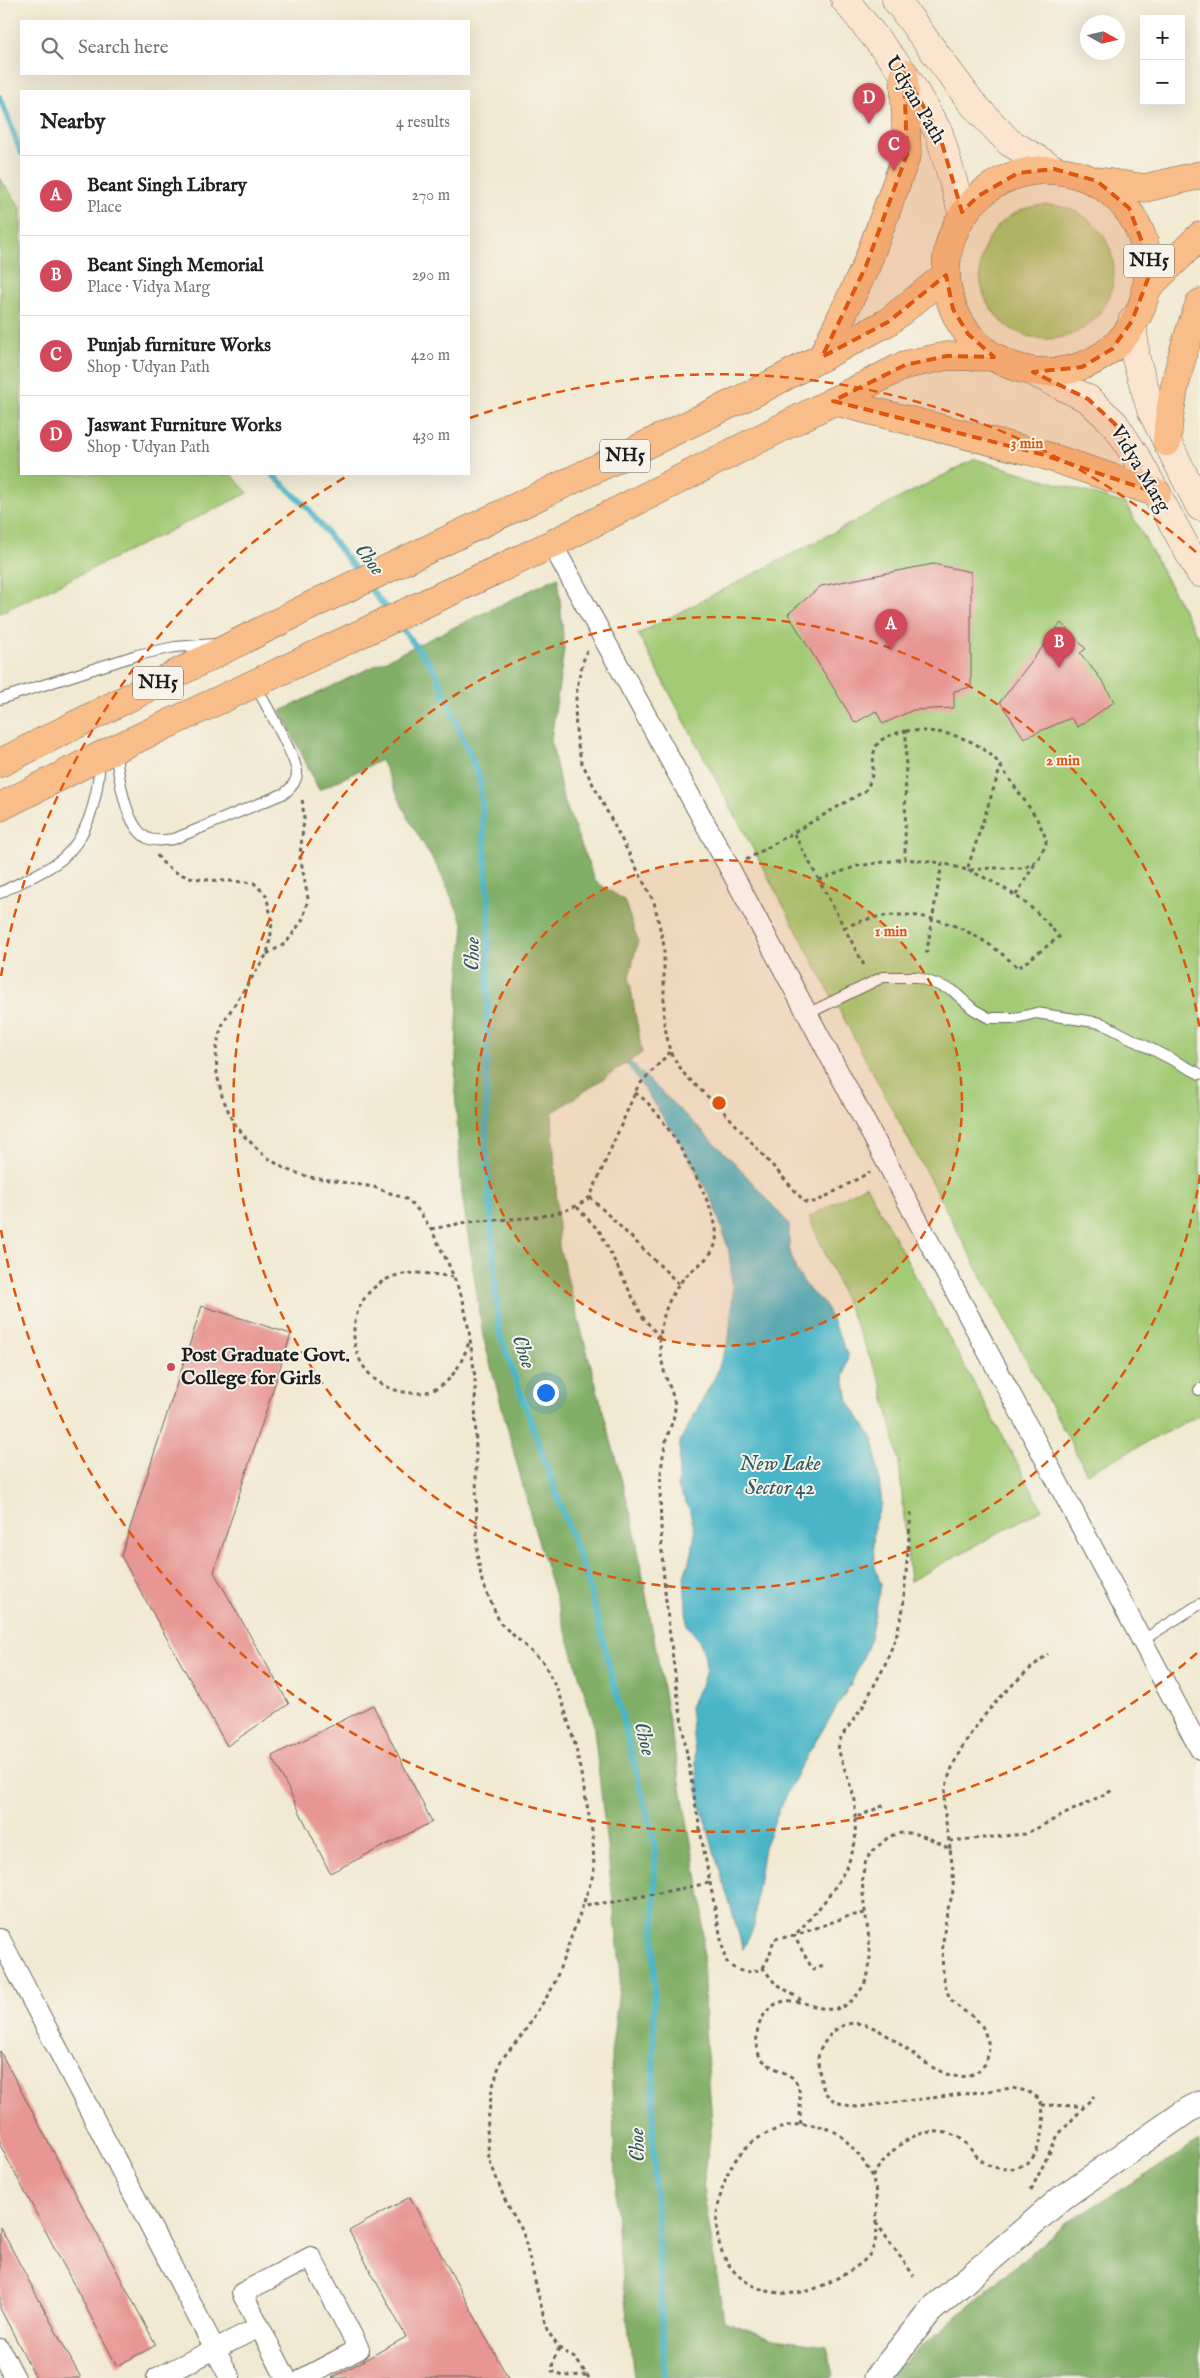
<!DOCTYPE html>
<meta charset="utf-8">
<style>
:root{--surface:#fff;--page:#f2f2f2;--text:#202124;--muted:#757577;--line:#e0e0e0;--accent:#d1495b}
body{margin:0;font-family:"IM FELL English",serif;background:var(--page);color:var(--text)}
.controls{position:absolute;right:15px;top:15px;display:grid;overflow:hidden;border-radius:0px;box-shadow:0 5px 20px #0002}
.controls button{width:45px;height:45px;display:grid;place-items:center;padding:0;border:0;border-bottom:1px solid var(--line);background:var(--surface);color:var(--text);font:25px sans-serif}
.compass{position:absolute;left:1080px;top:15px;width:45px;height:45px;border-radius:50%;background:var(--surface);box-shadow:0 5px 20px #0002;rotate:98deg}
.you{position:absolute;left:545px;top:1392px;width:18px;height:18px;margin:-12px;border:4px solid #fff;border-radius:50%;background:#1a73e8;box-shadow:0 0 0 8px #1a73e833}
.badge{display:grid;place-items:center;width:32px;height:32px;border-radius:50%;background:var(--accent);color:#fff;font-size:16px;font-weight:700}
.pin{position:absolute;translate:-50% -41px;filter:drop-shadow(0 1px 2px #0008)}
.pin::after{content:'';position:absolute;top:26px;width:18px;height:15px;background:inherit;clip-path:polygon(0 0,100% 0,50% 100%)}
.list{margin:0;padding:0;list-style:none}
h2{display:flex;justify-content:space-between;align-items:center;height:65px;margin:0;padding:0 20px;font-size:21px}
h2 small{font-size:16px;font-weight:400;color:var(--muted)}
.list li{display:grid;grid-template-columns:32px 1fr auto;gap:15px;align-items:center;box-sizing:border-box;height:80px;padding:0 20px;border-top:1px solid var(--line)}
.list b{display:block;font-size:19px;white-space:nowrap}
.list p{margin:0;font-size:16px;white-space:nowrap;color:var(--muted)}
.list em{font-size:16px;font-style:normal;color:var(--muted)}
.icon{flex:none;width:28px;height:28px;fill:none;stroke:currentColor;stroke-width:2;stroke-linecap:round;stroke-linejoin:round}
.map{position:relative;flex:none;width:1200px;height:2378px;overflow:hidden}
.search{position:absolute;background:var(--surface);box-shadow:0 5px 20px #0002;left:20px;top:20px;width:450px;height:55px;display:flex;align-items:center;gap:12px;box-sizing:border-box;padding:0 18px;border-radius:0px;color:var(--muted);font-size:19px}
.panel{position:absolute;background:var(--surface);box-shadow:0 5px 20px #0002;left:20px;top:90px;width:450px;height:385px;border-radius:0px}
.map>svg:first-child{display:block}
</style>
<div class="map">
<svg width="1200" height="2378" viewBox="0 0 1200 2378">
<rect width="100%" height="100%" fill="#f7f3e8"/>
<filter id="ink" filterUnits="userSpaceOnUse"><feTurbulence type="fractalNoise" baseFrequency=".02" numOctaves="2"/><feDisplacementMap in="SourceGraphic" scale="10" xChannelSelector="R" yChannelSelector="G"/><feConvolveMatrix kernelMatrix="1 2 1 2 8 2 1 2 1" color-interpolation-filters="sRGB"/></filter>
<filter id="wash" filterUnits="userSpaceOnUse"><feTurbulence type="fractalNoise" baseFrequency=".0096" numOctaves="4" result="noise"/><feDisplacementMap in="SourceGraphic" scale="20" xChannelSelector="R" yChannelSelector="G"/><feGaussianBlur stdDeviation="1.12" result="paint"/><feColorMatrix in="noise" values="0 0 0 0 0 0 0 0 0 0 0 0 0 0 0 0 0 1.4 0 .05"/><feComposite in="paint" operator="in"/></filter>
<g filter="url(#wash)">
<rect width="100%" height="100%" fill="#f1e9d2"/>
<g fill="#a3cb76" stroke="#607449">
<polygon points="0,178 21,208 21,474 231,474 248,493 0,613"/>
<circle cx="1047" cy="272" r="67"/>
<polygon points="975,459 1126,504 1200,641 1200,1415 1087,1473 638,634"/>
<polygon points="866,1185 1042,1509 910,1581 899,1462 882,1385 809,1217"/>
</g>
<g fill="#82af67" stroke="#4f6642">
<polygon points="558,577 564,649 551,740 563,798 595,881 624,900 638,941 629,978 642,1053 552,1113 559,1247 633,1523 702,1903 705,2028 712,2123 703,2188 724,2321 774,2339 826,2346 833,2375 831,2378 634,2378 617,2229 611,2055 621,1973 593,1720 533,1524 483,1336 462,1193 455,1091 458,995 464,925 439,870 409,820 381,760 319,790 281,711"/>
<polygon points="1200,2141 1200,2378 888,2378 899,2366 1066,2223"/>
</g>
<polygon fill="#4ab5c7" stroke="#336872" points="629,1061 735,1163 789,1224 789,1248 796,1271 810,1291 825,1305 848,1355 844,1378 848,1401 874,1440 882,1504 874,1524 873,1547 875,1567 881,1585 868,1646 852,1682 800,1767 780,1808 764,1847 757,1890 754,1926 743,1949 700,1803 690,1707 702,1683 706,1670 705,1656 699,1640 687,1625 684,1576 692,1553 695,1532 689,1508 678,1488 680,1441 716,1375 729,1339 733,1292 729,1251 714,1204 682,1145 627,1064"/>
<g fill="none" stroke-linecap="round" stroke-linejoin="round">
<g stroke="#4ab5c7" stroke-width="6">
<polyline points="0,97 21,153"/>
<polyline points="272,474 307,507 359,574"/>
<polyline points="368,586 390,613"/>
<polyline points="398,623 435,671 480,779 489,907 486,1143 499,1332 588,1582 655,1845 653,2140 665,2378"/>
</g>
</g>
<g id="blocks">
<g fill="#e79693">
<polygon points="933,564 971,572 971,687 954,691 954,708 913,710 883,724 876,711 855,723 788,614 821,586"/>
<polygon points="1061,623 1086,649 1080,653 1104,683 1114,702 1078,727 1071,718 1024,738 1000,702"/>
<polygon points="202,1306 291,1334 214,1572 289,1704 227,1746 121,1556"/>
<polygon points="373,1705 432,1822 330,1873 272,1756"/>
<polygon points="0,2051 156,2345 117,2366 0,2145"/>
<polygon points="410,2197 508,2378 332,2378 406,2337 349,2231"/>
<polygon points="0,2227 81,2378 36,2378 0,2308"/>
</g>
</g>
</g>
<g filter="url(#ink)">
<use href="#blocks" fill-opacity="0" stroke="#67645c" stroke-width="1"/>
<g fill="none" stroke-linecap="round" stroke-linejoin="round">
<g stroke="#67645c" stroke-width="12">
<g id="service">
<polyline points="0,699 137,655 175,647 214,644"/>
<path d="M115 751C119 774 124 825 147 838 155 842 166 840 174 839L285 793C291 788 297 782 297 773 297 758 263 701 255 684"/>
<path d="M0 893C20 882 44 873 62 859 90 835 98 795 100 760"/>
<polyline points="807,1014 883,977 917,977 952,990 973,1009 989,1018 1016,1018 1036,1013 1101,1023 1200,1074"/>
<polyline points="1199,1390 1200,1389"/>
<polyline points="1143,1640 1200,1604"/>
</g>
</g>
<g stroke="#67645c" stroke-width="22">
<g id="minor">
<polyline points="552,544 730,869 1200,1749"/>
<polyline points="0,1939 230,2378"/>
<polyline points="0,2349 15,2378"/>
<polyline points="157,2378 259,2327"/>
<polyline points="286,2378 242,2293 311,2257 359,2349 304,2378"/>
</g>
</g>
<g stroke="#67645c" stroke-width="27">
<polyline id="tertiary" points="877,2378 930,2311 1063,2197 1188,2110 1200,2104"/>
</g>
<g stroke="#67645c" stroke-width="29">
<g id="secondary">
<polyline points="845,0 904,73 939,133 962,212"/>
<polyline points="896,0 972,103 1009,142 1054,169"/>
<polyline points="1132,321 1136,359 1151,410 1200,507"/>
<polyline points="1033,372 1088,399 1115,424 1138,460 1200,573"/>
</g>
</g>
<g stroke="#67645c" stroke-width="29">
<g id="trunk">
<circle cx="1047" cy="271" r="101"/>
<polyline points="1097,181 1145,188 1200,175"/>
<polyline points="1145,290 1200,236"/>
<polyline points="822,357 866,266 907,154 904,73"/>
<polyline points="833,401 1041,454 1157,493"/>
<path d="M1167 442C1169 399 1184 343 1200 303"/>
<polyline points="0,763 316,603 756,392 888,322 946,275"/>
<polyline points="0,807 100,756 552,544 905,365 947,356 994,357"/>
</g>
</g>
<g stroke="#67645c" stroke-width="3" stroke-dasharray="4 4" stroke-linecap="butt">
<path d="M587 650C573 688 572 725 582 763L654 902 664 946V1022L670 1052 685 1075 728 1116 805 1202H816L870 1172"/>
<path d="M906 731C942 729 979 737 1001 766L967 870 942 863"/>
<polyline points="794,834 819,880"/>
<path d="M157 855C177 887 222 878 254 883L266 895 272 920 271 934 267 954 224 1021 219 1035 216 1052 217 1074 222 1096 232 1120 245 1137 265 1156 285 1169 309 1177 374 1187 406 1199 419 1211 431 1229 448 1263 463 1300 469 1331 475 1378 477 1554 482 1581 500 1623 544 1663 562 1700 576 1748 593 1836 594 1872 583 1905"/>
<path d="M746 860 865 791C885 762 855 741 906 731L905 859 942 863 926 956"/>
<polyline points="970,870 993,868 1025,868 1038,860 1046,844 1046,838 1036,817 1001,767"/>
<polyline points="1016,895 1036,862"/>
<path d="M844 928C906 898 971 923 1018 968L1059 937C1034 905 1004 885 967 870"/>
<polyline points="267,954 286,943 303,919 308,899 300,855 304,819 302,797"/>
<polyline points="864,965 819,880 857,866 905,859"/>
<path d="M635 1093C662 1106 712 1199 716 1229 720 1258 695 1263 680 1283 668 1299 661 1319 660 1339 660 1352 662 1367 667 1380 670 1388 674 1397 675 1406 675 1420 667 1433 665 1446 659 1472 660 1499 661 1525 662 1580 670 1635 677 1690 690 1780 707 1869 725 1959 732 1972 750 1975 763 1968L774 1982 801 2000"/>
<polyline points="590,1197 679,1284"/>
<polyline points="577,1207 600,1232 642,1316 660,1338"/>
<path d="M431 1229C443 1227 456 1224 469 1222 509 1217 557 1223 590 1197L638 1086 670 1052"/>
<path d="M453 1277C433 1274 411 1270 392 1277 333 1299 343 1395 419 1393 447 1392 461 1366 469 1342"/>
<polyline points="855,1818 855,1800 838,1749 841,1737 862,1708 884,1667 896,1637 903,1609 911,1513"/>
<polyline points="950,1841 1025,1834 1113,1790"/>
<path d="M950 1849C948 1829 941 1806 946 1787 957 1737 1008 1685 1048 1654"/>
<polyline points="823,1966 813,1970 794,1936 849,1916 866,1913"/>
<path d="M763 1968 769 1957 774 1939 794 1936C819 1909 847 1879 855 1842 856 1834 855 1826 855 1818L887 1804"/>
<polyline points="1042,2105 1083,2106"/>
<path d="M801 2124C798 2110 805 2085 790 2076 779 2069 771 2068 760 2058 755 2043 755 2029 764 2015 790 1979 824 2026 850 2002 859 1994 865 1985 868 1974 876 1940 856 1897 865 1864 868 1854 876 1848 884 1841 903 1823 932 1839 950 1849 952 1862 954 1876 953 1890 952 1898 949 1905 947 1912 943 1937 939 1967 947 1991 953 2010 971 2011 981 2025 984 2028 985 2034 987 2039 990 2047 989 2055 985 2064 981 2070 973 2075 967 2076 922 2085 872 1991 830 2035 824 2042 817 2053 818 2062 822 2093 824 2102 857 2107L1012 2088 1027 2091 1040 2099C1045 2117 1045 2132 1037 2150 1029 2171 999 2174 982 2161 974 2155 969 2145 961 2139 953 2133 934 2130 924 2133 901 2138 885 2158 872 2176"/>
<polyline points="1031,2190 1058,2135 1094,2096"/>
<path d="M877 2224C876 2209 878 2189 871 2175 866 2163 847 2138 835 2132 803 2114 757 2130 737 2158 726 2172 721 2191 718 2207 709 2262 747 2301 803 2292 815 2290 830 2282 841 2276 851 2270 868 2261 872 2250 876 2242 877 2232 877 2224L914 2276"/>
<polyline points="559,2348 553,2361 552,2371 563,2376 586,2375"/>
<polyline points="589,2378 576,2359 559,2348 547,2330 523,2232 505,2200 489,2159 487,2129 492,2089 501,2060 522,2035 553,1987 583,1905 613,1902 709,1883"/>
</g>
<use href="#service" stroke="#fff" stroke-width="10"/>
<use href="#minor" stroke="#fff" stroke-width="20"/>
<use href="#tertiary" stroke="#fff" stroke-width="25"/>
<use href="#secondary" stroke="#fce5cf" stroke-width="28"/>
<use href="#trunk" stroke="#f8bd88" stroke-width="28"/>
</g>
</g>
<path fill="#de560d" fill-opacity="0.2" stroke="#de560d" stroke-width="4" stroke-dasharray="10 6" stroke-linejoin="round" d="M904 73 939 133 962 212 978 196 1018 173 1054 169 1097 181 1129 208 1149 260V276L1132 321 1112 349 1082 367 1033 372 1088 399 1115 424 1157 493 1041 454 833 401 905 365 947 356 994 357 968 334 953 309 946 275 888 322 822 357 866 266 907 154Z"/>
<circle cx="719" cy="1103" r="243" fill="#de560d" fill-opacity=".12"/>
<g fill="none" stroke="#de560d" stroke-width="2.5" stroke-dasharray="9 6">
<circle cx="719" cy="1103" r="243"/>
<path d="M1200 1175A486 486 0 1 1 1200 1031"/>
<path d="M1197 1653A729 729 0 0 1 1 1230M1 976A729 729 0 0 1 349 475M470 418A729 729 0 0 1 1197 553"/>
</g>
<circle fill="#d1495b" stroke="#f7f3e8" stroke-width="2" cx="171" cy="1367" r="5"/>
<g text-anchor="middle" dominant-baseline="central" stroke-width="4" stroke-linejoin="round" paint-order="stroke">
<g fill="#f7f3e8" stroke="#5e5c59" stroke-width="1">
<rect x="1124" y="244.5" width="50" height="33" rx="4"/>
<rect x="600" y="439.5" width="50" height="33" rx="4"/>
<rect x="133" y="666.5" width="50" height="33" rx="4"/>
</g>
<g font-size="19" font-weight="bold" fill="#1c1c1c">
<text x="1149" y="261">NH5</text>
<text x="625" y="456">NH5</text>
<text x="158" y="683">NH5</text>
</g>
<g font-size="20" fill="#1c1c1c" stroke="#f7f3e8">
<text transform="translate(915 100) rotate(59)">Udyan Path</text>
<text transform="translate(1140 469) rotate(59)">Vidya Marg</text>
</g>
<g font-size="20" font-weight="bold" fill="#1c1c1c" stroke="#f7f3e8" text-anchor="start">
<text x="181" y="1355">Post Graduate Govt.<tspan x="181" dy="23">College for Girls</tspan></text>
</g>
<g font-size="21" font-style="italic" fill="#2e5960" stroke="#f7f3e8">
<text transform="translate(369 560) rotate(52)">Choe</text>
<text transform="translate(473 954) rotate(-89)">Choe</text>
<text transform="translate(523 1352) rotate(71)">Choe</text>
<text x="780" y="1464">New Lake<tspan x="780" dy="24">Sector 42</tspan></text>
<text transform="translate(644 1739) rotate(76)">Choe</text>
<text transform="translate(638 2145) rotate(-92)">Choe</text>
</g>
</g>
<circle cx="719" cy="1103" r="8" fill="#de560d" stroke="#f7f3e8" stroke-width="2.5"/>
<g font-size="15" text-anchor="middle" font-weight="bold" fill="#de560d" stroke="#f7f3e8" stroke-width="4" stroke-linejoin="round" paint-order="stroke">
<text x="1027" y="448">3 min</text>
<text x="1063" y="765">2 min</text>
<text x="891" y="936">1 min</text>
</g>
</svg>
<div class="controls">
<button>+</button>
<button>−</button>
</div>
<svg class="compass" viewBox="-18 -18 36 36"><path d="M0-13l5 13h-10z" fill="#e53935"/><path d="M0 13l5-13h-10z" fill="#757577"/></svg>
<div class="you"></div>
<div class="pin badge" style="left:891px;top:650px">A</div>
<div class="pin badge" style="left:1059px;top:668px">B</div>
<div class="pin badge" style="left:894px;top:171px">C</div>
<div class="pin badge" style="left:869px;top:124px">D</div>
<div class="search"><svg class="icon" aria-label="search" viewBox="0 0 24 24"><circle cx="10" cy="10" r="6"/><path d="M15 15l6 6"/></svg>Search here</div>
<section class="panel">
<h2>Nearby<small>4 results</small></h2>
<ul class="list">
<li><span class="badge">A</span><div><b>Beant Singh Library</b><p>Place</p></div><em>270 m</em></li>
<li><span class="badge">B</span><div><b>Beant Singh Memorial</b><p>Place · Vidya Marg</p></div><em>290 m</em></li>
<li><span class="badge">C</span><div><b>Punjab furniture Works</b><p>Shop · Udyan Path</p></div><em>420 m</em></li>
<li><span class="badge">D</span><div><b>Jaswant Furniture Works</b><p>Shop · Udyan Path</p></div><em>430 m</em></li>
</ul>
</section>
</div>
